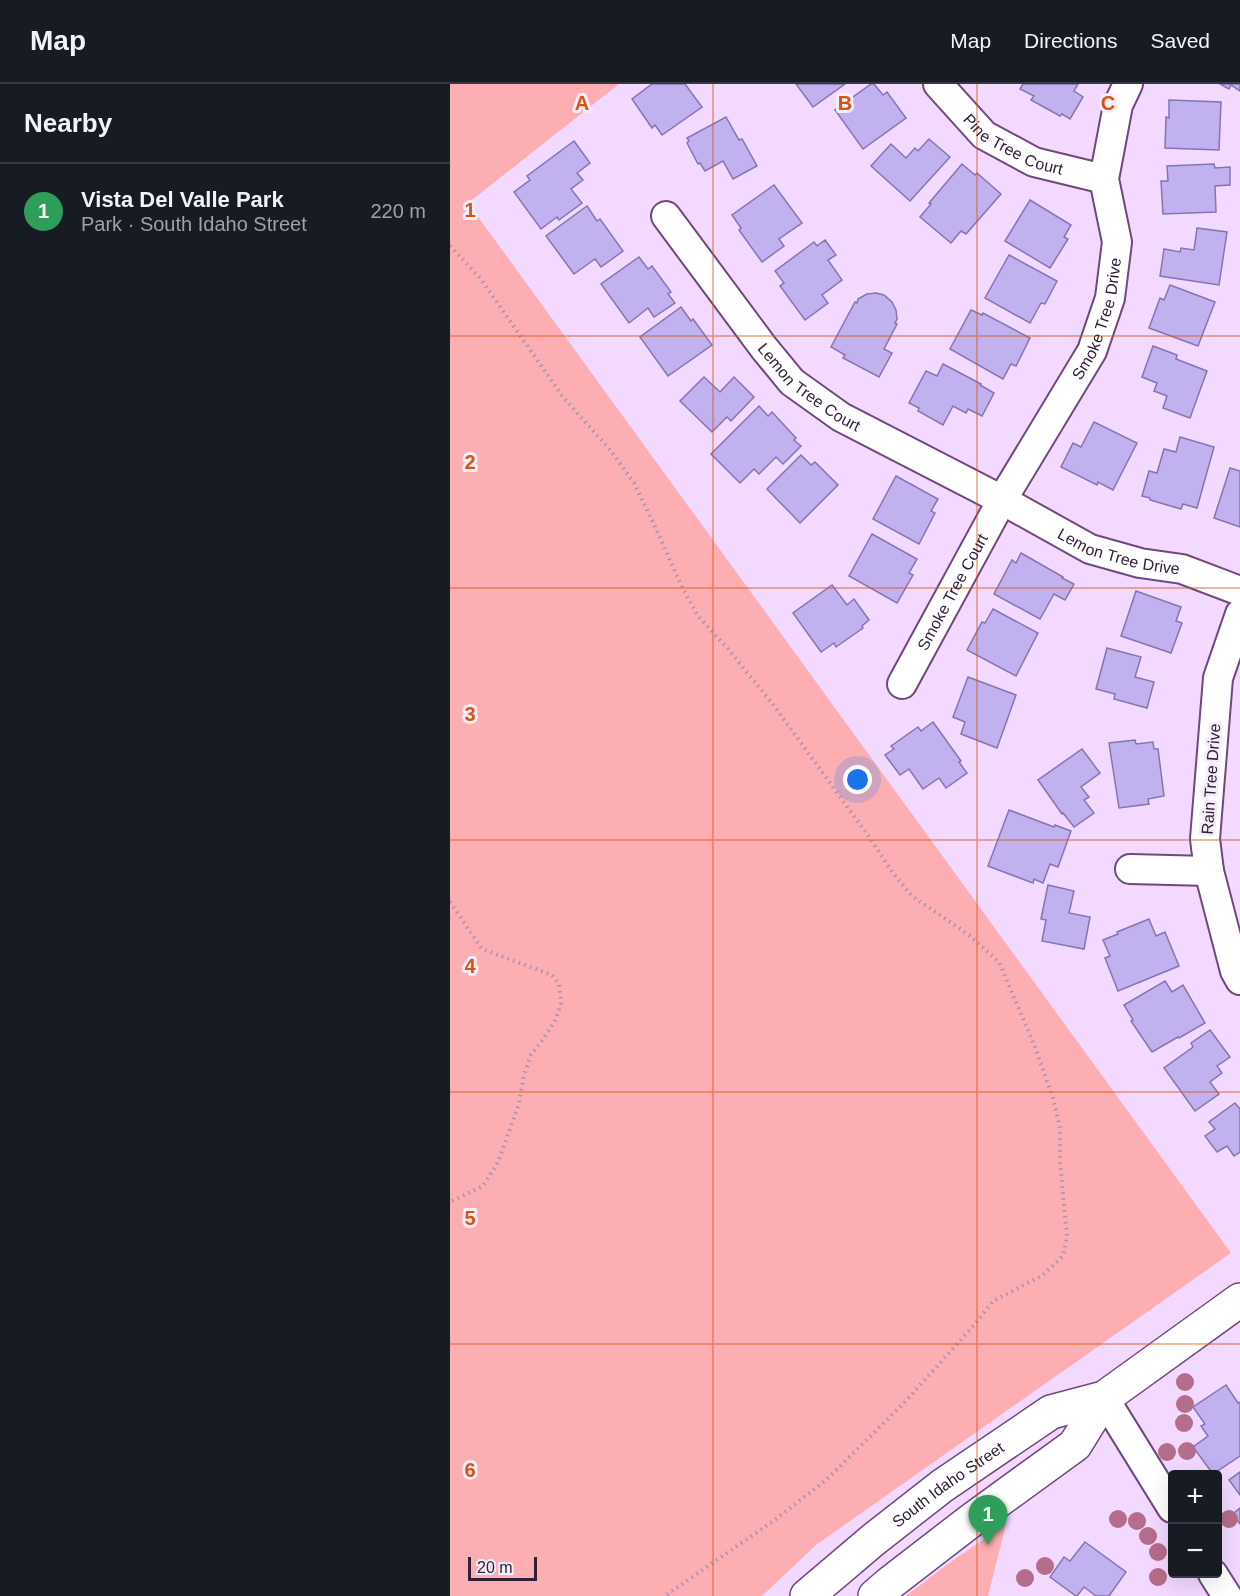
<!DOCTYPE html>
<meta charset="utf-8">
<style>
:root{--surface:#171b24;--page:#242831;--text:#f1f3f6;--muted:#9ea1a6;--line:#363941;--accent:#db2777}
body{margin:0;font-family:Arial,sans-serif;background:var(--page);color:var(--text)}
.controls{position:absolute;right:18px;bottom:18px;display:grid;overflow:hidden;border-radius:6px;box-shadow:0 6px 24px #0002}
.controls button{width:54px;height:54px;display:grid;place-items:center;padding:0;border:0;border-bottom:2px solid var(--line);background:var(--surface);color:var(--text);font:30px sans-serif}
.scale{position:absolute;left:18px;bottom:15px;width:69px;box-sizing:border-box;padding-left:6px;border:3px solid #312038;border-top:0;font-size:16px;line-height:21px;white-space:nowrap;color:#312038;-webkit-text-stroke:4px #f6edfa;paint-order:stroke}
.you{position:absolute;left:408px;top:696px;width:21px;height:21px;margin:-15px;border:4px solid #fff;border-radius:50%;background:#1a73e8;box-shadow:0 0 0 9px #1a73e833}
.badge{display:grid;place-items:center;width:39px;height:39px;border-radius:50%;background:var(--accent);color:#fff;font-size:20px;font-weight:700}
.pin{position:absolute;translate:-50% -50px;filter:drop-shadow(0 2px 3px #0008)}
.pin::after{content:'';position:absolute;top:32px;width:21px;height:18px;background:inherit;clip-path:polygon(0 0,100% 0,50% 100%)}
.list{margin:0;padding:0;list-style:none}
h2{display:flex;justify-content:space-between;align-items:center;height:78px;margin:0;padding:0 24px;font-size:26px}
h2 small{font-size:20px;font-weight:400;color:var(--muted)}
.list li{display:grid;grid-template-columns:39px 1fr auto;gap:18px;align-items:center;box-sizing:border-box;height:96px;padding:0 24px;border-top:2px solid var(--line)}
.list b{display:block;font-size:22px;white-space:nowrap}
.list p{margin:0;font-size:20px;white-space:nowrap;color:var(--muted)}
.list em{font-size:20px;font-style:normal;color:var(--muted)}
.map{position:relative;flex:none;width:790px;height:1512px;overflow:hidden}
header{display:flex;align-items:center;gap:36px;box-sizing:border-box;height:84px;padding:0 30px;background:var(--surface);border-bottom:2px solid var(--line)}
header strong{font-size:28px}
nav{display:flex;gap:33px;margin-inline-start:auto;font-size:21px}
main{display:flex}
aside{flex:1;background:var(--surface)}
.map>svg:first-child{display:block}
</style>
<header>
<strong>Map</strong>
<nav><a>Map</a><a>Directions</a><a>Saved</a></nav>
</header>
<main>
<aside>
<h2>Nearby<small></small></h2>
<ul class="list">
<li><span class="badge" style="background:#2e9e5b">1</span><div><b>Vista Del Valle Park</b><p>Park · South Idaho Street</p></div><em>220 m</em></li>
</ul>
</aside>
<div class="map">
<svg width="790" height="1512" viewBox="0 0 790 1512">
<rect width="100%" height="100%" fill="#f3d9ff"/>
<g fill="#fdaeb3">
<polygon points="0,0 169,0 18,119 781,1169 366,1461 312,1512 0,1512"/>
<polygon points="556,1440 538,1512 456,1512 495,1482"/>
</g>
<g fill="#c1b2ef" stroke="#8574b4" stroke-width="1.5">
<polygon points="202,0 235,0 252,23 212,51 205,41 202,44 182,15"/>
<polygon points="346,0 395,0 363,23"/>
<polygon points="421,0 424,0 433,11 437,8 456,34 413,65 385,26"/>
<polygon points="573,0 628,0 624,7 633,13 620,35 612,30 610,32 581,16 584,12 570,5"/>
<polygon points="770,0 790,0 790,7 781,1 779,5"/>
<polygon points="719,16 771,18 769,66 715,64 716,33 719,34"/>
<polygon points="276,33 289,56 292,55 307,82 283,95 273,77 255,87 250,79 248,80 237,59 239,57 237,54"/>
<polygon points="479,55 500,73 460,117 421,82 441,60 456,74 465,64 468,67"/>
<polygon points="124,57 140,79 127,89 133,96 121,105 132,119 109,136 107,133 91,145 64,108 80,96 77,92"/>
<polygon points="512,80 525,91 527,89 551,110 516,150 511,147 501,159 470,133 481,120 479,119"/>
<polygon points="764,80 765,84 780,83 780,101 765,102 766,128 713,130 711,97 718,97 717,82"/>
<polygon points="324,101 352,139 329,155 334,162 312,178 289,146 291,144 282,131"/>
<polygon points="580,116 621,141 614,153 618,155 600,184 555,157"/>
<polygon points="137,122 147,137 150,135 173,167 151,183 145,175 124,190 96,152"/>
<polygon points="747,144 777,148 769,201 710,192 714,165 730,168 731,164 744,166"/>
<polygon points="375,156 386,171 378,176 392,196 372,211 378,219 355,236 330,202 334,199 325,187 364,158 367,162"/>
<polygon points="559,171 607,197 595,220 591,219 580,239 535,214"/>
<polygon points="189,173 198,185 202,182 221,208 218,210 225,219 204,233 198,224 179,239 151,200"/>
<polygon points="720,201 765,218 748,262 699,244 710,214 714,216"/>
<polygon points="426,209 434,211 442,218 446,226 447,235 445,239 447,240 434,265 442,269 429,293 393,274 395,271 381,263 405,218 407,219 408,215 417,210"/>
<polygon points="231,223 241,237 243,235 262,261 218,292 190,253"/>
<polygon points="521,226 532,231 533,229 580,254 566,282 561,280 553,295 500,265"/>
<polygon points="703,262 727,271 726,275 757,287 740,334 713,324 717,312 704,307 707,299 692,293"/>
<polygon points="493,280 531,300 530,301 544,309 532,332 518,325 516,329 503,322 493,341 468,327 469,324 459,319 476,287 487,292"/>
<polygon points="254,293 270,308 284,293 304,313 281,337 277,333 262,348 230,317"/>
<polygon points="309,322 318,332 322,328 346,354 344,356 351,362 333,380 326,373 309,390 304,385 290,399 261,370"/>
<polygon points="644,338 687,359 663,406 648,398 647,401 611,383 623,359 631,363"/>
<polygon points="730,353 764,363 747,424 733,420 731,425 700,416 700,414 692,412 699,387 707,389 714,365 726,368"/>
<polygon points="351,371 361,381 365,378 388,401 350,439 317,405"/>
<polygon points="780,384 790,387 790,443 764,434"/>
<polygon points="446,392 488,415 481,427 485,429 469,460 423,435"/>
<polygon points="422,450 467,475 459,489 463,491 447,519 399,492"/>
<polygon points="571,469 613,493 612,494 624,500 615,516 604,510 590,535 544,510 562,476 566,479"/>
<polygon points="382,501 397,521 404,515 419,536 412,542 413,544 386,563 384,559 371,568 343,529"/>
<polygon points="686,507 731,523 726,537 732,539 721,569 671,552"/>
<polygon points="543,525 588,549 566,592 517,566 532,538 535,539"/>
<polygon points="657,564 691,573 685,593 704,598 697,624 664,615 665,610 646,605"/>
<polygon points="518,593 566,611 547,664 511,650 515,638 503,633"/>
<polygon points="483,638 511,677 509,678 517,689 496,704 489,694 473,705 459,685 450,691 435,671 444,665 441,662 468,643 471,647"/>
<polygon points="685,656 686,660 703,658 704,665 708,665 714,712 698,715 699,720 669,724 659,659"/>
<polygon points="632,665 650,689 631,703 639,713 634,716 644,729 624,743 613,729 612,730 588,696"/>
<polygon points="559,726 604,743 605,741 621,747 608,783 600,780 593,799 584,795 583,799 538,782"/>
<polygon points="598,801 624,807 619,829 640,833 634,865 592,857 596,836 591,835"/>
<polygon points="699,835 706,852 715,848 729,882 668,907 655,874 660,872 653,856 668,850 667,848"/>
<polygon points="715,897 722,908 733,901 755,939 729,954 728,953 702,968 681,937 683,936 674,921"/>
<polygon points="760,946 780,973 767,982 772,989 760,998 769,1010 745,1027 714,984 743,963 741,959"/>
<polygon points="785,1019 790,1025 790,1068 784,1072 777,1062 767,1068 755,1052 765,1045 759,1038"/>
<polygon points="776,1301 788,1319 790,1318 790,1372 763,1390 743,1363 758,1352 751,1342 755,1340 743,1323"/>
<polygon points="790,1388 790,1411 779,1396"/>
<polygon points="790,1424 790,1440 783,1430"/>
<polygon points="635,1458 676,1488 659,1512 646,1512 634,1503 627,1512 626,1512 600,1493 614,1473 620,1477"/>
</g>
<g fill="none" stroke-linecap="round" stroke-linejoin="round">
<g stroke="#6f487f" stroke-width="32">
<g id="minor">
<path id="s1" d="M488 0 534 51 584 78 654 95"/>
<path id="s2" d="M216 132 314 264 342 298 391 333 552 416 640 465 690 479 732 485 790 507"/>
<polyline points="790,530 768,594 755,755 759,787 785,887 790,896"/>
<path id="s3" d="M452 600 552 416 642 267 660 214 667 158 654 95 668 21 678 0"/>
<polyline points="680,785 759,787"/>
<polyline points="654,1314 722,1424"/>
<polyline points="763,1490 777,1512"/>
</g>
</g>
<g stroke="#6f487f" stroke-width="36">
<g id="secondary">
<path id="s4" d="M357 1512 423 1456 492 1402 601 1328 654 1314 790 1216"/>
<polyline points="425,1512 440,1499 523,1435 625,1361 654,1314"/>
</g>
</g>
<g stroke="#a892b2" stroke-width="4" stroke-dasharray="1.5 4.5" stroke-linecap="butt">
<polyline points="0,162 30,194 113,313 161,367 184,399 203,438 233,505 248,532 278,565 322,619 417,750 443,789 462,812 519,851 549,878 585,963 603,1014 610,1044 610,1078 617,1152 613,1172 593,1191 543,1217 526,1239 454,1319 376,1396 326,1435 215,1512"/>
<polyline points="0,818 32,865 102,891 109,900 111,919 106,935 94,954 81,971 74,991 69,1020 48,1078 33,1102 0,1118"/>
</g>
<use href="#minor" stroke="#fff" stroke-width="28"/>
<use href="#secondary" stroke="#fff" stroke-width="33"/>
</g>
<g fill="#b46d8a">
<circle cx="735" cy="1298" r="9"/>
<circle cx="735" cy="1320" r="9"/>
<circle cx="734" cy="1339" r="9"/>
<circle cx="737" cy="1367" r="9"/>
<circle cx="717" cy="1368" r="9"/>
<circle cx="668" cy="1435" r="9"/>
<circle cx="779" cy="1435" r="9"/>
<circle cx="687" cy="1437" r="9"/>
<circle cx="698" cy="1452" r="9"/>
<circle cx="708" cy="1468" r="9"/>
<circle cx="595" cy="1482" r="9"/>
<circle cx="708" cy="1493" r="9"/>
<circle cx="575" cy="1494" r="9"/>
</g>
<path fill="none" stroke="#d65310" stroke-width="1.5" stroke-opacity="0.55" d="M263 0V1512M527 0V1512M0 252H790M0 504H790M0 756H790M0 1008H790M0 1260H790"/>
<g text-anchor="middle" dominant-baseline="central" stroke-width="6" stroke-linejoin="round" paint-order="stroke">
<g font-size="16" fill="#312038" stroke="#f6edfa">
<text stroke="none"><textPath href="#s1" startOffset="99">Pine Tree Court</textPath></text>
<text stroke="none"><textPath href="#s3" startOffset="416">Smoke Tree Drive</textPath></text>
<text stroke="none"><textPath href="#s2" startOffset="225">Lemon Tree Court</textPath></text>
<text stroke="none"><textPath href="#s2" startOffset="579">Lemon Tree Drive</textPath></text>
<text stroke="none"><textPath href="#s3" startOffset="105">Smoke Tree Court</textPath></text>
<text transform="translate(761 695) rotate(-86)">Rain Tree Drive</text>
<text stroke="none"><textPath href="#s4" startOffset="180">South Idaho Street</textPath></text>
</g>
</g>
<g font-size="20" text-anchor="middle" font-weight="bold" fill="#d65310" stroke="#f6edfa" stroke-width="6" stroke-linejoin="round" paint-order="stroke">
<text x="132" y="26">A</text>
<text x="395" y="26">B</text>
<text x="658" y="26">C</text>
<text x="20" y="133">1</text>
<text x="20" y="385">2</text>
<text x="20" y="637">3</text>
<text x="20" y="889">4</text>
<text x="20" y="1141">5</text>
<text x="20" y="1393">6</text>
</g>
</svg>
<div class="controls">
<button>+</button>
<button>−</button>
</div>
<div class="scale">20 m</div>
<div class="you"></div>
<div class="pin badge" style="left:538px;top:1461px;background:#2e9e5b">1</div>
</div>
</main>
